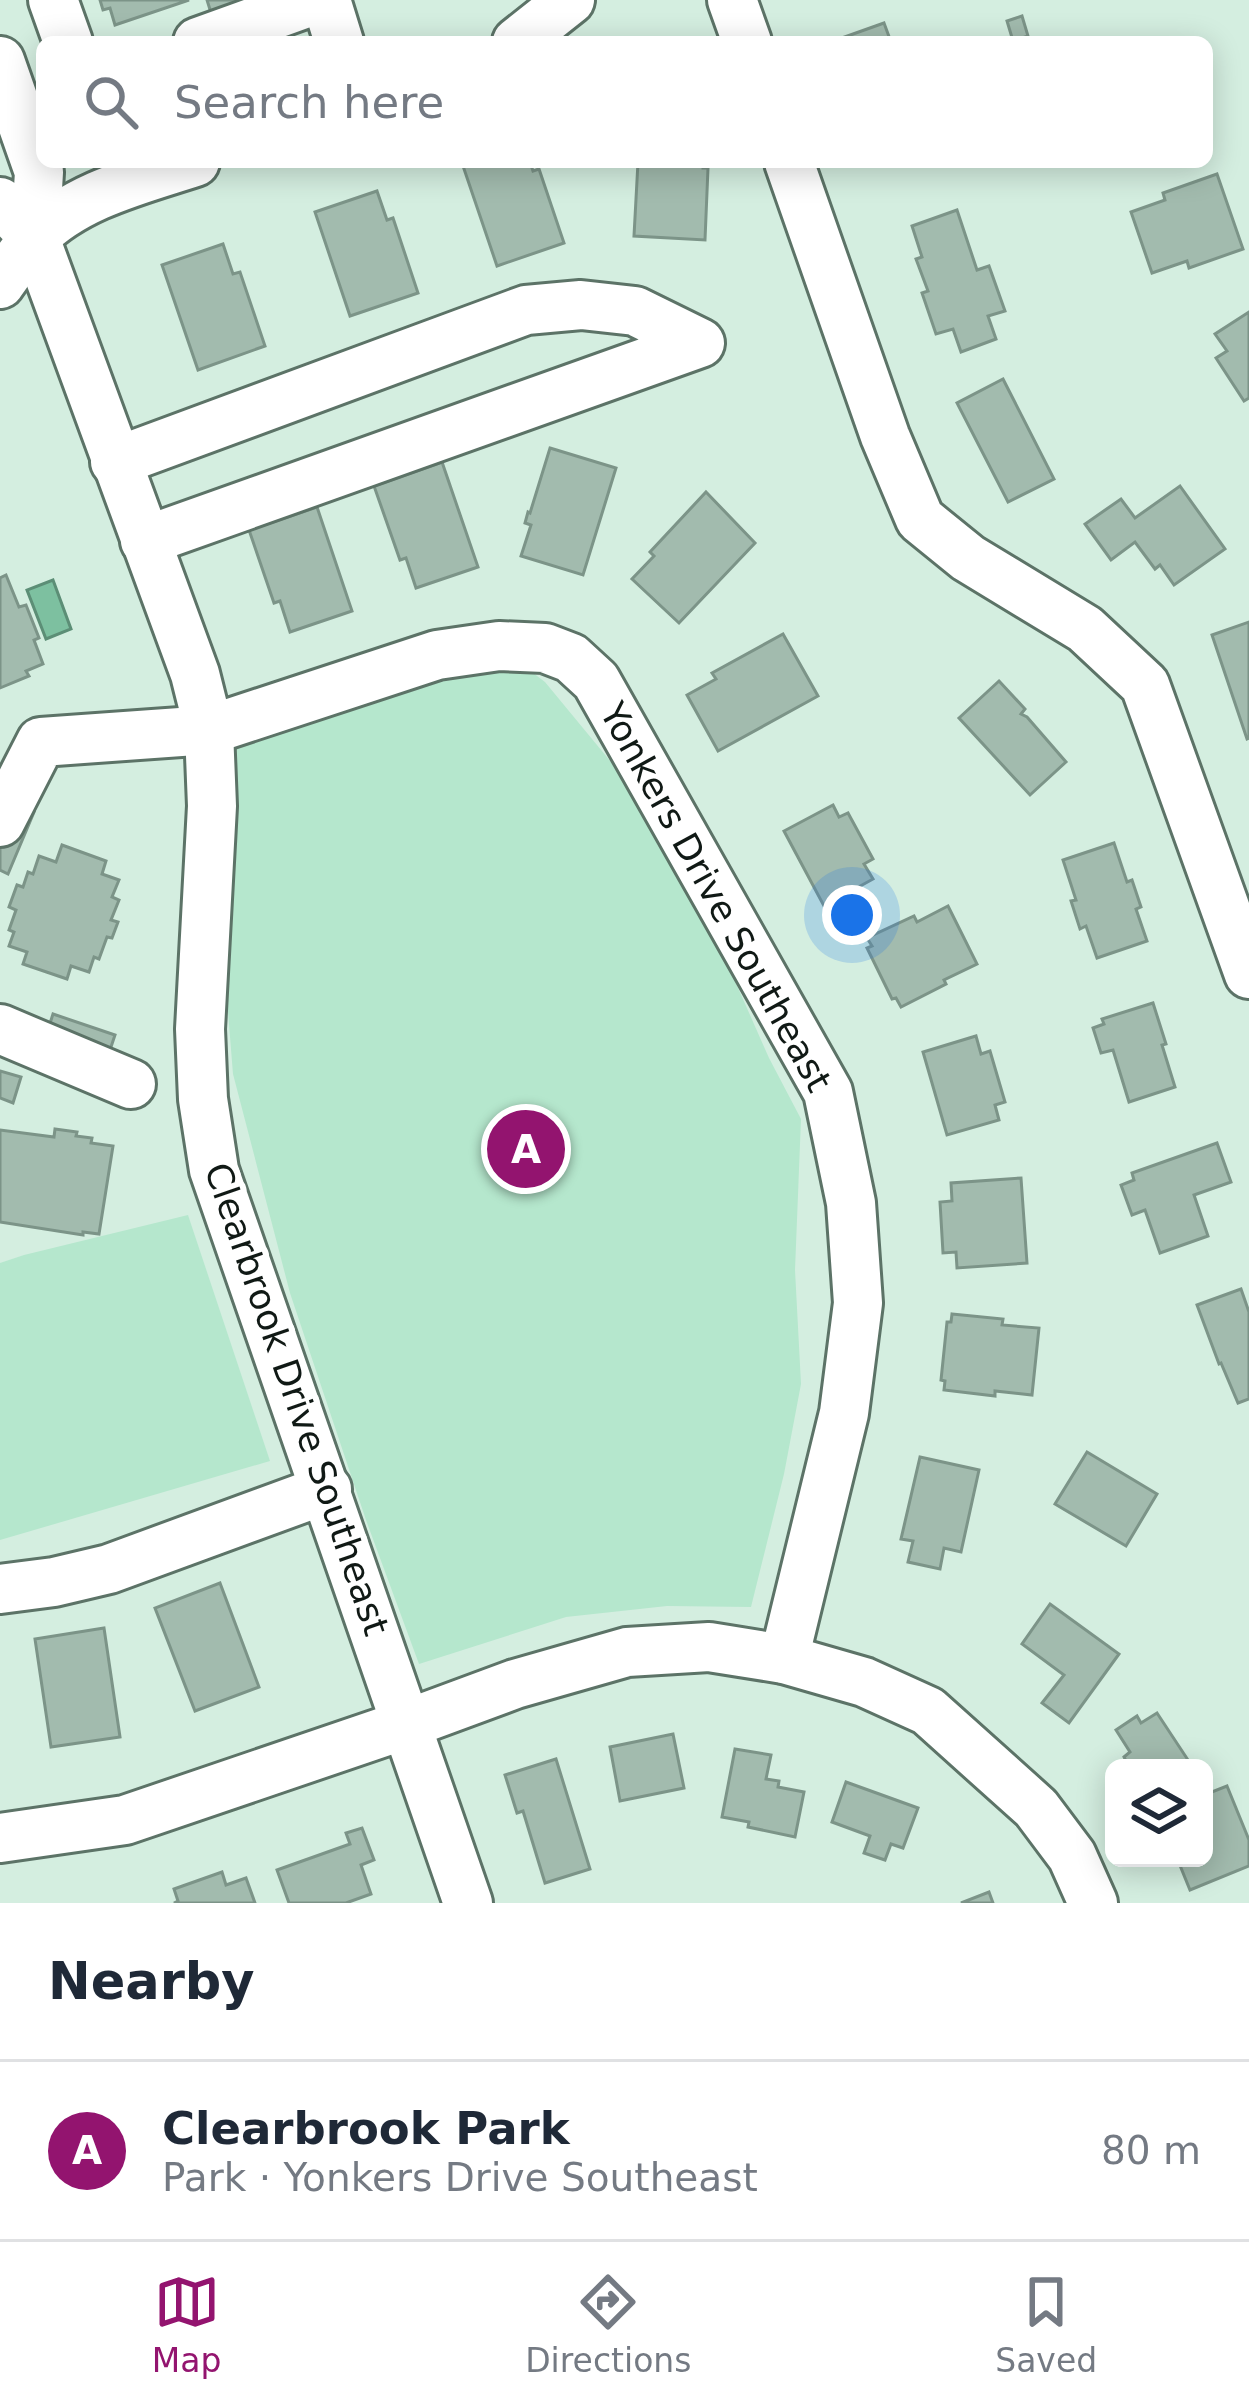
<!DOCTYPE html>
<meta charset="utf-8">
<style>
:root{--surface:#fff;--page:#f2f2f3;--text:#1f2937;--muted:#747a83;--line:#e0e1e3;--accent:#93146f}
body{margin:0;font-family:"DejaVu Sans",sans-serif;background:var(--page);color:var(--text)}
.controls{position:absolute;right:36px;bottom:36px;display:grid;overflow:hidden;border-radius:18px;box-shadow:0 6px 30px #0003}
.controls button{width:108px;height:108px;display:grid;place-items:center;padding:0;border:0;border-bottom:3px solid var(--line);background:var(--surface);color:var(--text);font:60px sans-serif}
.you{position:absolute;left:852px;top:915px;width:42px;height:42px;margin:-30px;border:9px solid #fff;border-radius:50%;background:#1a73e8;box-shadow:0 0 0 18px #1a73e833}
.badge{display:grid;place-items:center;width:78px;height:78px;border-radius:50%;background:var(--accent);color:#fff;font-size:39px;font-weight:700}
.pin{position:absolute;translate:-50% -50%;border:6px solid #fff;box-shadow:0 3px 12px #0006}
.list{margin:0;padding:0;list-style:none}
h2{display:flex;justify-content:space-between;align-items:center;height:156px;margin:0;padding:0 48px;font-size:51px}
h2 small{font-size:39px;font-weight:400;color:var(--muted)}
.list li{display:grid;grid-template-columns:78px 1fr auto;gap:36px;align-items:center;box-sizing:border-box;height:180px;padding:0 48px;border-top:3px solid var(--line)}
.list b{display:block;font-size:45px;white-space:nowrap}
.list p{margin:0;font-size:39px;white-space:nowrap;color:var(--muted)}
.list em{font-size:39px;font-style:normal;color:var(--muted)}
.icon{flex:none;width:66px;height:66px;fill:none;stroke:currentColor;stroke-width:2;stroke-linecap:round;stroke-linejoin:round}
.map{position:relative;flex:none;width:1249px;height:1903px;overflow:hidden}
.search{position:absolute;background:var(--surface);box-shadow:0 6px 30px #0003;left:36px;right:36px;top:36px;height:132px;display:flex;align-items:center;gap:30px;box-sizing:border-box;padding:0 42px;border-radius:18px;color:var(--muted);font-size:45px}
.sheet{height:336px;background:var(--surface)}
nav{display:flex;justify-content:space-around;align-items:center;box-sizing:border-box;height:168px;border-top:3px solid var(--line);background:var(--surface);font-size:33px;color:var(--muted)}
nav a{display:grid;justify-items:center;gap:6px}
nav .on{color:var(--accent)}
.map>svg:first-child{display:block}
</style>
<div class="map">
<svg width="1249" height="1903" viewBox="0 0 1249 1903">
<rect width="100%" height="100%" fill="#d4eee0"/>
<g fill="#b5e7cd">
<polygon points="512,657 545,682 611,762 727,963 769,1058 801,1119 795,1270 801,1384 784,1474 751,1607 667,1606 566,1617 419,1664 366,1520 290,1293 233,1074 220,912 226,744"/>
<polygon points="188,1215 270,1461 0,1540 0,1263 24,1255"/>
</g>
<polygon fill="#7dc0a0" stroke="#5c8e76" stroke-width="3" points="53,580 71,629 46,639 27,590"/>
<g fill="#a2bbae" stroke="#7c9488" stroke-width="3">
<polygon points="100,0 189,0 115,25 110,8 103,10"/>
<polygon points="207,0 241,0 243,5 212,16"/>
<polygon points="1022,16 1028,36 1013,41 1007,21"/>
<polygon points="884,23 891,42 840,42 839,39"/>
<polygon points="530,162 533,171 539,169 564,243 497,266 462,163"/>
<polygon points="638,162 703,162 703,168 708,168 705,240 634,236"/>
<polygon points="1217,174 1243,249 1189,268 1187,261 1152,273 1131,212 1165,200 1163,193"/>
<polygon points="377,191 387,220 393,218 418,293 350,316 315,212"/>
<polygon points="957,210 977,270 989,266 1005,311 988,316 996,339 961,352 953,329 936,334 922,293 928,291 916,259 922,257 912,226"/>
<polygon points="223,244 233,274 240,272 265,346 198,370 162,265"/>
<polygon points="1249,312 1249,398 1244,401 1216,358 1227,351 1215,334"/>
<polygon points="1003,379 1054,479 1008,502 957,403"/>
<polygon points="550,448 616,468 583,575 521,556 531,525 525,523 528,512 530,513"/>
<polygon points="442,462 478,567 416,588 406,558 400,560 374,486"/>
<polygon points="1180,486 1225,549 1174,585 1160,565 1155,569 1135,542 1111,560 1085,524 1121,499 1135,518"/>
<polygon points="706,492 755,543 679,623 632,579 654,556 650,552"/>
<polygon points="317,507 352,611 290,632 280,601 274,603 249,530"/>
<polygon points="6,575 19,607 26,605 39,638 34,640 43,664 26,671 29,676 0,688 0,578"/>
<polygon points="1249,622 1249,738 1247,739 1212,635"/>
<polygon points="783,634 818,696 718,751 687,695 716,679 712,673"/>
<polygon points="999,681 1025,709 1021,714 1027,717 1066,762 1030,795 959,718"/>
<polygon points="4,799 34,812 8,874 0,870 0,810"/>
<polygon points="833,805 839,817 848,813 873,859 864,864 873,879 824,906 784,831"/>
<polygon points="1114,843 1127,882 1132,880 1141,907 1136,909 1147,941 1097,958 1086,926 1080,929 1071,901 1076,900 1063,860"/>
<polygon points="62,845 106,861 102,874 119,880 112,897 119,900 111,920 118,922 112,938 107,937 99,959 94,957 89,972 71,966 67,979 23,964 27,952 9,946 14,932 9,930 16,910 9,907 17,885 23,887 28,872 33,874 39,856 56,862"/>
<polygon points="948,906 977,964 944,980 946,984 901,1007 896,998 892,999 867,948 872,946 867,938 914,916 917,922"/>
<polygon points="1153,1003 1166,1044 1162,1045 1175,1087 1129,1102 1113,1050 1101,1053 1093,1028 1104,1024 1102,1019"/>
<polygon points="53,1014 115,1035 105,1065 43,1045"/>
<polygon points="976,1036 981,1054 990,1051 1005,1102 995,1105 999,1120 947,1135 923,1052"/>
<polygon points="0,1071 21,1077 13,1103 0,1098"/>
<polygon points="55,1129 77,1132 76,1136 92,1138 91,1143 113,1146 99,1234 83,1232 83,1235 0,1222 0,1130 54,1137"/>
<polygon points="1217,1143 1231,1182 1194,1195 1208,1236 1160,1253 1145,1210 1132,1215 1121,1185 1134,1180 1132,1173"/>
<polygon points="1021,1178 1027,1263 957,1268 956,1252 943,1253 940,1202 952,1201 951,1183"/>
<polygon points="1241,1289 1249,1312 1249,1399 1238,1403 1221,1363 1219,1364 1197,1305"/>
<polygon points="952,1314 1003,1319 1002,1325 1039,1328 1032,1395 995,1391 995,1396 944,1390 945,1381 941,1380 947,1322 951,1322"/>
<polygon points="1087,1452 1157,1494 1126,1546 1055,1504"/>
<polygon points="920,1457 979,1470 961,1552 944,1548 940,1569 908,1562 913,1541 901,1539"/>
<polygon points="220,1583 259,1687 195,1711 155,1608"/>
<polygon points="1050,1604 1119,1654 1069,1723 1042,1703 1064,1675 1022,1644"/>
<polygon points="104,1628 120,1737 51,1747 35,1639"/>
<polygon points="1157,1713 1190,1763 1183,1768 1116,1768 1126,1761 1124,1757 1130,1752 1116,1730 1137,1716 1141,1723"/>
<polygon points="673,1734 684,1788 620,1801 610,1747"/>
<polygon points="735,1749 771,1755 766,1779 779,1781 778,1787 804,1792 795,1837 748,1827 749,1822 722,1817"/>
<polygon points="556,1759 590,1869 545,1883 523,1811 517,1813 505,1775"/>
<polygon points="846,1782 918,1808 903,1848 891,1844 885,1860 864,1853 870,1836 832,1822"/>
<polygon points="1227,1786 1249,1840 1249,1866 1190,1890 1177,1858 1204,1858 1204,1795"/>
<polygon points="362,1828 374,1860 361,1865 371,1894 346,1903 289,1903 277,1870 350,1844 346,1833"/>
<polygon points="222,1872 226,1885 246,1878 255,1903 174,1903 178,1901 174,1889"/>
<polygon points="989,1892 993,1903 961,1903"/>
</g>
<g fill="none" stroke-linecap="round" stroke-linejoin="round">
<g stroke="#5c7367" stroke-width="54">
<g id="minor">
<polyline points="53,0 68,42"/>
<polyline points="326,0 339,42"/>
<polyline points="732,0 747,42"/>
<polyline points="198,42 315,0"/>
<polyline points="517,42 570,0"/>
<polyline points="0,61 39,172 35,238 0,202"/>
<polyline points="789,162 885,436 920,519 968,558 1085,629 1145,685 1249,974"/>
<polyline points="35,238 195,674 209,730 212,806 200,1029 203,1099 214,1170 468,1903"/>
<path d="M0 284C11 269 22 252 34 238 76 195 140 180 195 162"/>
<polyline points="115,462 526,310 581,305 635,311 700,343 145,541"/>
<polyline points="0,822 41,742 209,730 437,655 499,646 545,648 571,658 596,681 828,1092 851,1203 858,1303 844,1413 784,1659"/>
<polyline points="0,1029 131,1084"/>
<polyline points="0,1589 54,1582 109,1569 327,1489"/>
<polyline points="0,1838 125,1820 407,1724 515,1684 627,1652 709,1647 784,1659 864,1682 928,1711 1036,1808 1072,1856 1093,1903"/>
</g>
</g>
<use href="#minor" stroke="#fff" stroke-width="48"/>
</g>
<g text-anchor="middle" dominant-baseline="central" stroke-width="12" stroke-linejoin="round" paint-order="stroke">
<g font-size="36" fill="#101915" stroke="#fff">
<text transform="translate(716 897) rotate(61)">Yonkers Drive Southeast</text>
<text transform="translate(297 1399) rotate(71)">Clearbrook Drive Southeast</text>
</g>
</g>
</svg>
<div class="controls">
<button><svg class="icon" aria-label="layers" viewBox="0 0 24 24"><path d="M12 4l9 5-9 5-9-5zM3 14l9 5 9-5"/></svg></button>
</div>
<div class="you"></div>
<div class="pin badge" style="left:526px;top:1149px">A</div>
<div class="search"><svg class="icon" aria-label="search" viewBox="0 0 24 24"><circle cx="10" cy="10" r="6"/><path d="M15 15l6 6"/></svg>Search here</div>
</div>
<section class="sheet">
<h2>Nearby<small></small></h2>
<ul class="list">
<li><span class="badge">A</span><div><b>Clearbrook Park</b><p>Park · Yonkers Drive Southeast</p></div><em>80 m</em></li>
</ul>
</section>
<nav>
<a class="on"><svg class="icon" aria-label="map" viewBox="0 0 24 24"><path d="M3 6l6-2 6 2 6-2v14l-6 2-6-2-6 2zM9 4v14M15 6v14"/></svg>Map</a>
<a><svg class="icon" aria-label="directions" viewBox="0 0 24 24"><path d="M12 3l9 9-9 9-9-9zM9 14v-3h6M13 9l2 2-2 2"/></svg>Directions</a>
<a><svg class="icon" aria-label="saved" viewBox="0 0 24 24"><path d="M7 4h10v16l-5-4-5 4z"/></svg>Saved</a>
</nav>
